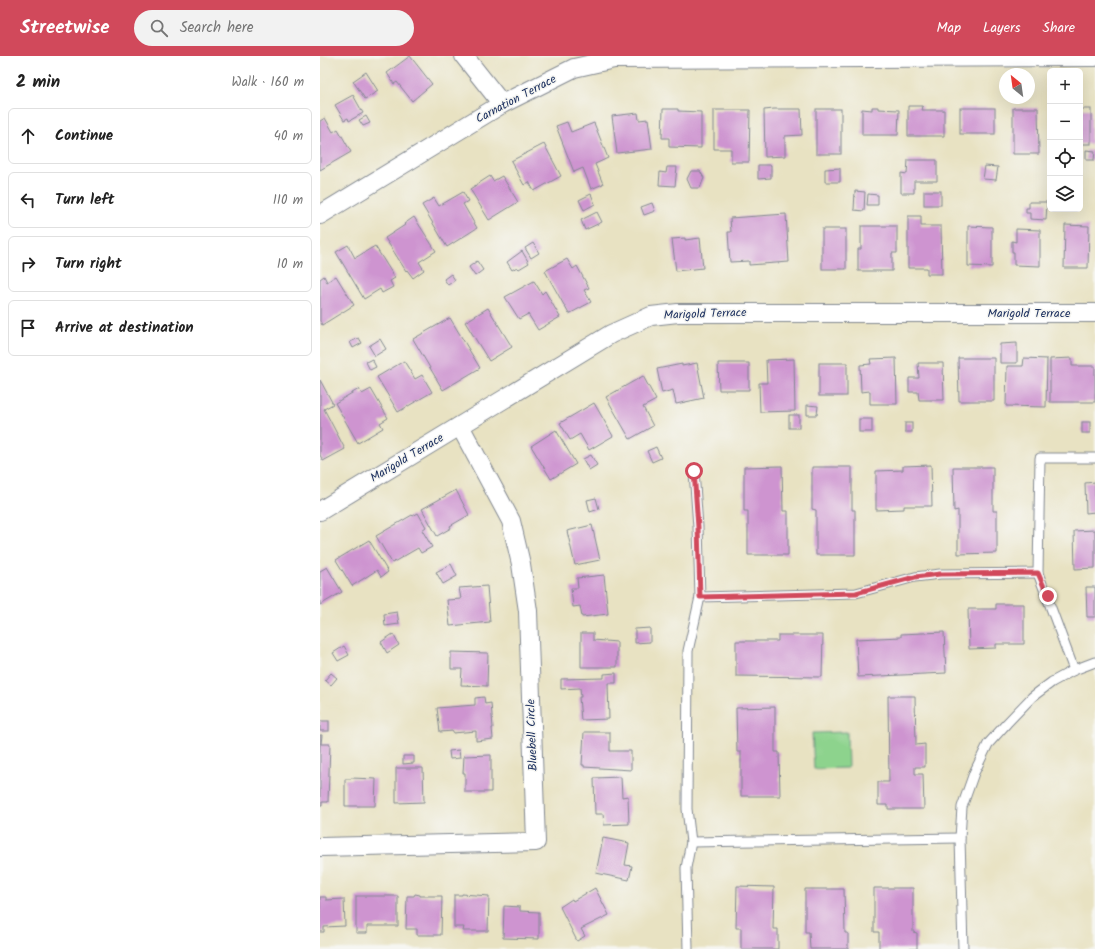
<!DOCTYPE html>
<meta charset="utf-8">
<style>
:root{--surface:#fff;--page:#f2f2f2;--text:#222;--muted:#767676;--line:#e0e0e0;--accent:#d1495b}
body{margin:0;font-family:Kalam,sans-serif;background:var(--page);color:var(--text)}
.controls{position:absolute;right:12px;top:12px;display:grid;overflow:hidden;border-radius:6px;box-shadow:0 4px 16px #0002}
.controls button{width:36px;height:36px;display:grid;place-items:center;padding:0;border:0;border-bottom:1px solid var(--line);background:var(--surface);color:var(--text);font:20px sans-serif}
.compass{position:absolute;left:679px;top:12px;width:36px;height:36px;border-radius:50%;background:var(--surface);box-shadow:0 4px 16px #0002;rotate:331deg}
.stop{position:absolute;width:12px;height:12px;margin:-9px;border:3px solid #d1495b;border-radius:50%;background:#fff}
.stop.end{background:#d1495b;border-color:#fff;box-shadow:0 1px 4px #0008}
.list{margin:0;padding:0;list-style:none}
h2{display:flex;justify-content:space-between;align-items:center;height:52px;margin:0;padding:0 16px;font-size:17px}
h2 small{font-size:13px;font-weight:400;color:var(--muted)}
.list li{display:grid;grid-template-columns:26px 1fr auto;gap:12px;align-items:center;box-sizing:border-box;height:56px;margin:0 8px 8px;padding:0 8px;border:1px solid var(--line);border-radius:6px}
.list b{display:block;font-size:15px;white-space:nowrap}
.list em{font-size:13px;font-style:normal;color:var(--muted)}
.icon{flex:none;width:22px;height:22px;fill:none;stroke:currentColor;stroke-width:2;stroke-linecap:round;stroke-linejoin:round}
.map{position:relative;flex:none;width:775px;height:893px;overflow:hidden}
header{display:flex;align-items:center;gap:24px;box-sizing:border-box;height:56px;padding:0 20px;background:var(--accent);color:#fff}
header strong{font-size:19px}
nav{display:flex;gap:22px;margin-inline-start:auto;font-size:14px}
.search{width:280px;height:36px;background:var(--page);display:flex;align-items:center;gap:10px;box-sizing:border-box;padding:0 14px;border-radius:22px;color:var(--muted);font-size:15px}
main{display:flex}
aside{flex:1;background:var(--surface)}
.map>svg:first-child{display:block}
</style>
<header>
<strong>Streetwise</strong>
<div class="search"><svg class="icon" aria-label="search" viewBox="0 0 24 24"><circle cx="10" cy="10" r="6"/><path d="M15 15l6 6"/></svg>Search here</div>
<nav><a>Map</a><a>Layers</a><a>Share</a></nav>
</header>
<main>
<aside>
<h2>2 min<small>Walk · 160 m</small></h2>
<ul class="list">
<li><svg class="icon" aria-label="ahead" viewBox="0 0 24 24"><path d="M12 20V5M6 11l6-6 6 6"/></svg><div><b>Continue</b></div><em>40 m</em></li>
<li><svg class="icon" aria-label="left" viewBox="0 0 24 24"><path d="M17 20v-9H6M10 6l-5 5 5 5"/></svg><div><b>Turn left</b></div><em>110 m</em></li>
<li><svg class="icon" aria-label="right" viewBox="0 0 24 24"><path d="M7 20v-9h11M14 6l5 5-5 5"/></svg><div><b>Turn right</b></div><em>10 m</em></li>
<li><svg class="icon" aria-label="arrive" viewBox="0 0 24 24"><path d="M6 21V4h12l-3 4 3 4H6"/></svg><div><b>Arrive at destination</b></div></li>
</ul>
</aside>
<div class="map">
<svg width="775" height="893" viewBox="0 0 775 893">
<rect width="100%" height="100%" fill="#f6f6f2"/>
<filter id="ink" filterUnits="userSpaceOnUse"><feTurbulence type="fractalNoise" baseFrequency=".025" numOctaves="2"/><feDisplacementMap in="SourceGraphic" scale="8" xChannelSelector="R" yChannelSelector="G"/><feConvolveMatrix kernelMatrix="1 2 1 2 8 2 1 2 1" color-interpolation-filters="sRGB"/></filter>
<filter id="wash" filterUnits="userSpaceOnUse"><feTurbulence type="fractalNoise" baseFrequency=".012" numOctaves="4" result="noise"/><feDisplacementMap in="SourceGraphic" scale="16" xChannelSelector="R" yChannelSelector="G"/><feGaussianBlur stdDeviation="0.9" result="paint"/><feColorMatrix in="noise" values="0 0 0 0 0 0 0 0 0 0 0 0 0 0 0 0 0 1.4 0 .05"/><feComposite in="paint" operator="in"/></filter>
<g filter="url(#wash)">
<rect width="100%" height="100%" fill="#e8e2c2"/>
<polygon fill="#8dd38d" stroke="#548176" points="527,676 528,712 494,713 492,677"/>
<g id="blocks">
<g fill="#ce94d0">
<polygon points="90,0 112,28 92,45 77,26 74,28 67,17"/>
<polygon points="46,16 58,35 45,43 33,25"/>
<polygon points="33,39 43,57 29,65 28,62 24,64 15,49"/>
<polygon points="588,50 603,50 602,54 624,54 624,80 588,80"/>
<polygon points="552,51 558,51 558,53 579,54 578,79 542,79 542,53 552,54"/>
<rect x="640" y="52" width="35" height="26"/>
<polygon points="693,52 718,52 719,98 693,98"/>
<polygon points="343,53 358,53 358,55 381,56 381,92 349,91 349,82 342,82"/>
<polygon points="454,53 481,53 482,79 465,80 465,100 445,101 444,54"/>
<rect x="496" y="53" width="25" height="45"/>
<rect x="760" y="53" width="11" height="35"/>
<polygon points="394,54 430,54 429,106 411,106 411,93 394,93"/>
<polygon points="318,57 319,64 328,63 332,93 297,97 292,60"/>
<polygon points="46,60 50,67 43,70 39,64"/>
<polygon points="5,62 13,76 18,73 31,96 0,114 0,65"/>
<polygon points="247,66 251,76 274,67 288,102 275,108 283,128 271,133 263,112 254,116 236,70"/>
<polygon points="224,88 241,120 214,135 209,126 204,129 191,105"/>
<polygon points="766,94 775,95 774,104 766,104"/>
<polygon points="588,104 617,104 617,125 594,125 594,137 581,137 581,117 587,118"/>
<polygon points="438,109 451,109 451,122 438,123"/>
<polygon points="665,110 678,111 676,124 663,123"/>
<polygon points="347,111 357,111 355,130 339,129 340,116 346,117"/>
<polygon points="520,112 520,126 505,126 505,113"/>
<polygon points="371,115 380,115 384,122 380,132 371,132 367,123"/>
<polygon points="170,120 173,125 182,120 198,146 169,164 150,133"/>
<polygon points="535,135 545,136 544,155 534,154"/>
<rect x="604" y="135" width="17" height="14"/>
<polygon points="143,136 148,145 143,148 157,172 127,191 102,149 114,142 119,150"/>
<polygon points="271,138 275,148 264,154 259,144"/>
<polygon points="548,138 558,139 558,149 547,149"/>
<polygon points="709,146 727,146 726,164 710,163 710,157 706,157 706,152 709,152"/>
<polygon points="332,147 335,155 324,159 321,151"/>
<polygon points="277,156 282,166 265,174 261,164"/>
<polygon points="466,158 469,206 429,209 429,205 410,206 408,176 411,176 410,162"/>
<polygon points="588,160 601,160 601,170 621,170 622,218 607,218 607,212 588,212"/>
<polygon points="94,161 116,195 99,206 104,214 93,222 87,214 86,215 65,182 85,169 84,168"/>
<polygon points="745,169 769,170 768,212 744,212"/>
<polygon points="541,170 577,170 577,197 572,197 572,215 538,215 538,193 541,193"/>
<polygon points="648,170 672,171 672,211 648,210"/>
<rect x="502" y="173" width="24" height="40"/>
<polygon points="696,173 720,174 720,210 694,209 694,196 692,196 692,185 696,186"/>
<polygon points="365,182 365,184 380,182 383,212 356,215 352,183"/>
<polygon points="213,187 219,197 211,202 205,192"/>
<polygon points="28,189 35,202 55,190 75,222 70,225 73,231 62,237 60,233 44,243 16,196"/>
<polygon points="202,195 209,207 199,213 197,211 192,214 187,206"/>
<polygon points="247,203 253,213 257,210 269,232 264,234 271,246 249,258 225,215"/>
<polygon points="157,205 163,214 155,220 149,211"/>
<polygon points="131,218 135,224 128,229 124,223"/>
<polygon points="4,220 7,226 16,220 34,249 2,269 0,265 0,223"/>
<polygon points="214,225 222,238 225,235 240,261 218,274 208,258 199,263 185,241"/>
<polygon points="168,252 192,291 169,305 145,266"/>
<polygon points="130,262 160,312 123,334 93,283"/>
<polygon points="39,282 42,287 33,292 30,286"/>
<polygon points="60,283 66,293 55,300 49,290"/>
<polygon points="697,287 697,307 680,307 680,288"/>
<polygon points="576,302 577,348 550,348 550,335 541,336 540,309 551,308 550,303"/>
<polygon points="638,302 674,302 674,345 639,345"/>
<polygon points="704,302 727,303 726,351 686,350 687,310 703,310"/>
<polygon points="752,302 752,310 775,310 775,346 730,346 730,303"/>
<polygon points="52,303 56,311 50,314 46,306"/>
<polygon points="474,303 475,355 440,356 439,327 447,327 446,304"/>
<polygon points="84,305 95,323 102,319 112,336 78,356 57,321"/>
<polygon points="377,307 384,342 356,348 353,334 342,337 337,313 362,308 362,310"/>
<polygon points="398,307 429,307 429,334 399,334"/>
<rect x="499" y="307" width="28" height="33"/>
<polygon points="598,307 623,307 624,344 599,344 598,336 589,336 589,322 599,322"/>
<polygon points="323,320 336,344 323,351 333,370 310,383 286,341"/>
<polygon points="0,324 13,348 4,353 25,393 3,405 0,399"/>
<polygon points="39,333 42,338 51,333 68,362 60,367 63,372 38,387 15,347"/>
<polygon points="274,347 293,380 269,394 260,378 250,384 240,367"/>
<polygon points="487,349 498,350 497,359 487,359"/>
<rect x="469" y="359" width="10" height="13"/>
<rect x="539" y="363" width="13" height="13"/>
<rect x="762" y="366" width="8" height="11"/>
<rect x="585" y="367" width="7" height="9"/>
<polygon points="236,374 256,408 231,423 211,390"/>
<polygon points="336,391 341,402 332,406 327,395"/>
<polygon points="271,399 277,409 269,414 263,403"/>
<polygon points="611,409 612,450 584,450 584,453 556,454 556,415 583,414 583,410"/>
<polygon points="462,410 463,455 468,455 468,499 428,499 428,455 424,455 424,411"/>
<polygon points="492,411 532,411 532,454 535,454 535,499 496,499 496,454 492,453"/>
<polygon points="633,411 673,411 673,455 677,455 677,497 638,498 638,454 634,455"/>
<polygon points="775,426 775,456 766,457 765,427"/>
<polygon points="136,434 149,459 130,470 131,472 117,480 102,453"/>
<polygon points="276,442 279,453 270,456 267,444"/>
<polygon points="98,457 106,471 102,474 112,491 101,497 98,492 72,507 56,480 92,459 93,460"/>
<polygon points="272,469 280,504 255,509 247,475"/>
<polygon points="775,474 775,512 755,513 754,475"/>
<polygon points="49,484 68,516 61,521 57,514 32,530 16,504"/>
<polygon points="131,508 137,520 123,528 116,516"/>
<polygon points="7,511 22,536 0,549 0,515"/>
<polygon points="284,519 288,558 262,561 260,550 253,551 251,532 258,532 257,522"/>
<polygon points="167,530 170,566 130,570 127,544 141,543 139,532"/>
<polygon points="766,531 775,531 775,561 767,561"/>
<polygon points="676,548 704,548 704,588 676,588 676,592 649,593 648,553 676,553"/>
<polygon points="77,556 79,568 65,570 64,558"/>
<polygon points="330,572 330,586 315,587 315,573"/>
<polygon points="624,576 626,617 538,621 536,583 581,581 581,578"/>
<polygon points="261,577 273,577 273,584 297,586 297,611 261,611"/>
<polygon points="73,578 79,589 67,597 61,586"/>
<polygon points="458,579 503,579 502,621 416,620 416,585 458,585"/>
<polygon points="24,590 29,599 18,605 13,597"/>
<polygon points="131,596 168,597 167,630 141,629 142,613 131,613"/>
<polygon points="11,617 17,622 11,629 5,624"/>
<polygon points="296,617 296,627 288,627 289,663 261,664 259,641 261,641 260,632 241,633 241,623 284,622 284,618"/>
<polygon points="568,640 595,640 596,689 605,688 605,711 595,711 595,718 603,718 604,753 568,753 568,749 558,749 558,726 569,726"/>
<polygon points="164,641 165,648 171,647 173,672 172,672 173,683 156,685 156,675 133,677 133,675 120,676 117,652 155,649 155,642"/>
<polygon points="455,651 455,696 459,696 460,740 421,740 421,696 417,696 416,652"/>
<rect x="0" y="665" width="9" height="10"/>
<polygon points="264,676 290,676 290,695 311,695 311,714 264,711 264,709 262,709"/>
<polygon points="0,679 2,679 1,688 10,688 8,746 2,746 2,749 0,749"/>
<polygon points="139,694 140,702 130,703 129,695"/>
<polygon points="171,699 171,736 145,736 145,717 143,717 144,700"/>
<polygon points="83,700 94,700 94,707 83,708"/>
<polygon points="76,712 103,712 104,746 76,747"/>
<polygon points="301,721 302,741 308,740 309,768 284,769 283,758 275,758 274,722"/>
<polygon points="31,722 56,723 55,750 25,750 25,723 31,723"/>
<polygon points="283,782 309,787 305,809 312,810 309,824 276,817"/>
<polygon points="417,830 454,831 453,873 458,873 458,893 421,893 421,872 416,872"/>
<polygon points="275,832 289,859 261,873 265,880 257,885 240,851 252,843 253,845"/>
<polygon points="554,832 593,832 593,876 597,877 597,893 559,893 559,876 554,876"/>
<polygon points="485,833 524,833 525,877 528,877 528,893 490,893 489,876 485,876"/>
<polygon points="95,838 100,839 100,840 122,840 121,879 97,879 97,873 86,873 87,840 94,840"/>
<polygon points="142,838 169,840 168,875 143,875 144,871 134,871 134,839 142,839"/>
<polygon points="36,840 78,840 78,870 47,870 47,877 36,877"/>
<polygon points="0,841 6,841 6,844 24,843 25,870 4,871 4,876 0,876"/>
<polygon points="184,850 200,851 200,855 219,856 219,883 183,882"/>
</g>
</g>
</g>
<g filter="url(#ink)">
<use href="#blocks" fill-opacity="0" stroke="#828890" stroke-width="1"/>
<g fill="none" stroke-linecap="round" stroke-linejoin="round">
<g stroke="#828890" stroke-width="11">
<g id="service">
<polyline points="380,541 536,537 595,521 620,518 718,517"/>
<polyline points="754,614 718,517 720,402 775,402"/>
<polyline points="371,786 640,782"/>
<polyline points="368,893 366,812 371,786 367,753 368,595 380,541 378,471 374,415"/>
<polyline points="643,893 640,782 642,751 654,717 668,688 687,667 712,641 732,626 754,614 775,606"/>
</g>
</g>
<g stroke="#828890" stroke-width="20">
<g id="minor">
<polyline points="144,0 182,48"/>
<polyline points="0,159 182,48 254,12 294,3 775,1"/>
<polyline points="0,455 291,278 331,260 358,257 775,257"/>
<polyline points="0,791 216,786 208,555 201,508 191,465 140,370"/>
</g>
</g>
<use href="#service" stroke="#fff" stroke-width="9"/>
<use href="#minor" stroke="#fff" stroke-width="18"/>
</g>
</g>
<g fill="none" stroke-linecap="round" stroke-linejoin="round" filter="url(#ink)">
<polyline stroke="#d1495b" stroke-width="5" points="374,415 378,471 380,541 536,537 595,521 620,518 718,517 728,540"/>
</g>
<g text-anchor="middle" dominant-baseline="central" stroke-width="3" stroke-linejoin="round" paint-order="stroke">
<g font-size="12" fill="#1b2f5e" stroke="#f6f6f2">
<text transform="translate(196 43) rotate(-28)">Carnation Terrace</text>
<text x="709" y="257">Marigold Terrace</text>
<text transform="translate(385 258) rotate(-2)">Marigold Terrace</text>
<text transform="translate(87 402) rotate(-31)">Marigold Terrace</text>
<text transform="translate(212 679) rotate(-92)">Bluebell Circle</text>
</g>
</g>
</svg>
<div class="controls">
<button>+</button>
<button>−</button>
<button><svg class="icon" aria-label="locate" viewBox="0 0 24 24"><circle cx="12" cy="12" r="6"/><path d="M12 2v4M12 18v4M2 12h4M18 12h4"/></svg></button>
<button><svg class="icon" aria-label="layers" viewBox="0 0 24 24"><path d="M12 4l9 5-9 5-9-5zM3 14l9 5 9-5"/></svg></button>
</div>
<svg class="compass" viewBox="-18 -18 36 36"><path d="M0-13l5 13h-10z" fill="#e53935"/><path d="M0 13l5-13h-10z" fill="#767676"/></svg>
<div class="stop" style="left:374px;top:415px"></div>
<div class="stop end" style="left:728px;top:540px"></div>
</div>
</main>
